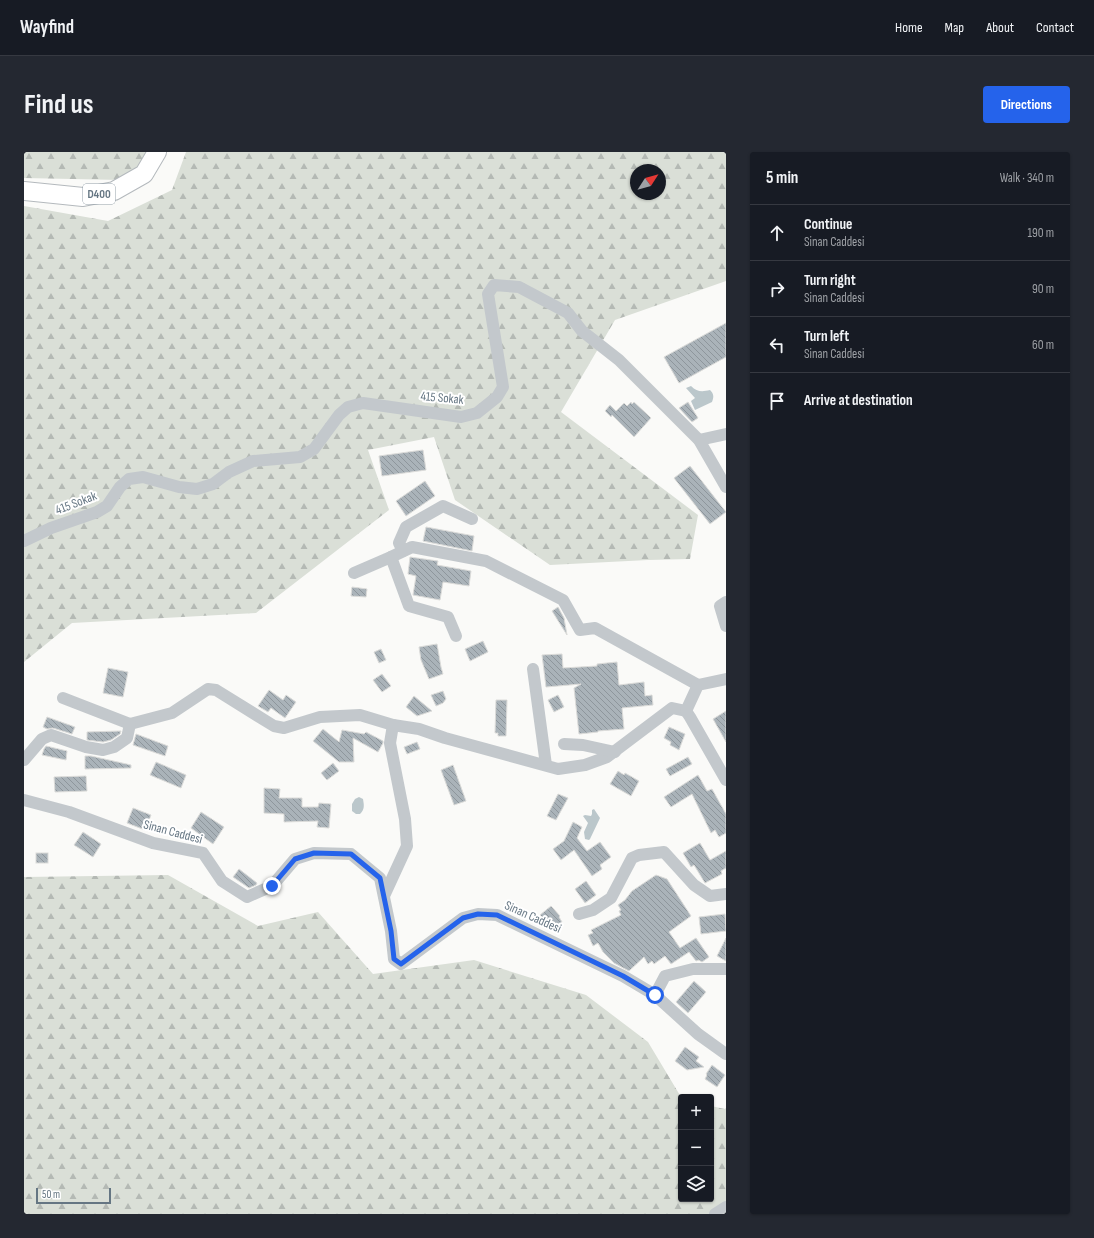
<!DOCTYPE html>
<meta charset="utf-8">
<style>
:root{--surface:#171b24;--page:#242831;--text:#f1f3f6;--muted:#9ea1a6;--line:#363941;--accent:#2563eb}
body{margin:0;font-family:"Sofia Sans Condensed",sans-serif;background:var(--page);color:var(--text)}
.controls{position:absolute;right:12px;bottom:12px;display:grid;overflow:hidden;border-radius:4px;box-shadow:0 1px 3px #0004}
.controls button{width:36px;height:36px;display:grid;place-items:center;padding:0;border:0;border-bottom:1px solid var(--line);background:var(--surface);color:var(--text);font:20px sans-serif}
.compass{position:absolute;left:606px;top:12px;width:36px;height:36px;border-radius:50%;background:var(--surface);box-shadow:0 1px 3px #0004;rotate:54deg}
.scale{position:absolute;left:12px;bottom:10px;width:75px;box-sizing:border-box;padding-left:4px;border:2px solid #657683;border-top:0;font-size:11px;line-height:14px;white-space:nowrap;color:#657683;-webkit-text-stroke:3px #fff;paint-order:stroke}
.stop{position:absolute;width:12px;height:12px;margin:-9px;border:3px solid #2563eb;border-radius:50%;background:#fff}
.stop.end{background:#2563eb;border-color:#fff;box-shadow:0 1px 4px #0008}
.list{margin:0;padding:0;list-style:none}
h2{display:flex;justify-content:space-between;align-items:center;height:52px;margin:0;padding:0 16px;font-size:17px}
h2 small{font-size:13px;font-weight:400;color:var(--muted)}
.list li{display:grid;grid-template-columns:26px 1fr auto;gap:12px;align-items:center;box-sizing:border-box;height:56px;padding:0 16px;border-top:1px solid var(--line)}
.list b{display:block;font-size:15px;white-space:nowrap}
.list p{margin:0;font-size:13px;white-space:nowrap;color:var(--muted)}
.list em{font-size:13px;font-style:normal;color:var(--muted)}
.icon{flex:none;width:22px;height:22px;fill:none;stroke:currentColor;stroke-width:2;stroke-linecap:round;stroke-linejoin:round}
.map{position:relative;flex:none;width:702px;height:1062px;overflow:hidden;border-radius:4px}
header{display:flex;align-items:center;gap:24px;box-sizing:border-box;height:56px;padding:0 20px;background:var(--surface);border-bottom:1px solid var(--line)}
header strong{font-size:19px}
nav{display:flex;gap:22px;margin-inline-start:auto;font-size:14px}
.intro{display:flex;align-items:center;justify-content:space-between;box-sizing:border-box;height:96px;padding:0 24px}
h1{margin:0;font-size:28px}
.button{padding:10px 18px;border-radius:4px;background:var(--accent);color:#fff;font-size:14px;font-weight:700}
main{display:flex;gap:24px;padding:0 24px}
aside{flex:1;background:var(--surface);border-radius:4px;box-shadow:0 1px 3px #0004}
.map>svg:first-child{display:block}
</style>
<header>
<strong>Wayfind</strong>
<nav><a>Home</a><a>Map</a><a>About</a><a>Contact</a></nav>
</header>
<div class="intro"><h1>Find us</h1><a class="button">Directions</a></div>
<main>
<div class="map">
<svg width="702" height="1062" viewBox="0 0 702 1062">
<defs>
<pattern id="forest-firs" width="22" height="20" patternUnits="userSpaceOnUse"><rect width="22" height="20" fill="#dadfd7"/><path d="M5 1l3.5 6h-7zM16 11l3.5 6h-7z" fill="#b4b9b4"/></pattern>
<pattern id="building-back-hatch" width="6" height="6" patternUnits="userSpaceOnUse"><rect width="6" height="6" fill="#aab3b9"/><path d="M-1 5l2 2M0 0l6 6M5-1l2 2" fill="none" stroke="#8e969c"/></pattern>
</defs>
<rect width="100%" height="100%" fill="#fafaf8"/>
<g fill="url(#forest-firs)" fill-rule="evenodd">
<polygon points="0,0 125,0 120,10 96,28 0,26"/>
<path d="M162 0H702V129L591 168 537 260 674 363 666 407 624 408 526 413 431 348 410 285 344 298 365 358 232 461 48 471 0 510V54L84 69 148 38ZM612 18H636V42H612Z"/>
<polygon points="144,723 234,774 294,760 349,822 450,808 562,843 624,890 657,945 657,1047 687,1047 687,954 701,957 702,956 702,1062 0,1062 0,725"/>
</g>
<g fill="#bbc7cb">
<path d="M667 234C673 240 678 240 686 238 690 242 690 245 688 250L671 258 667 249 671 246 662 236Z"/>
<path d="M335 645 339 647C340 653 341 657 336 662H332L328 659V652L331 647Z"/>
<polygon points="570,657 576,666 566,687 565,688 561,687 560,680 564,671 559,664 561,663 567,664 568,662 568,658"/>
</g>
<g fill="url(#building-back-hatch)" stroke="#dcdcda">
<polygon points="702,171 702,205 655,231 640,205"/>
<polygon points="607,250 608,252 610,250 627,266 610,285 588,263 587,265 581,259 586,253 592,259 600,251 603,254"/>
<polygon points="664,250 674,266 668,270 655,256"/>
<polygon points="399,298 402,318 358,324 355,304"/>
<polygon points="666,314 702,360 686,372 650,326"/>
<polygon points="401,329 411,344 382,364 372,349"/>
<polygon points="402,375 450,384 448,399 399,389"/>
<polygon points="386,405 414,409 413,413 447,419 445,434 419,430 416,448 389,443 392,424 384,422"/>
<polygon points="328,435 343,437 342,445 327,444"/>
<polygon points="534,455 540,466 543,483 528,459"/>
<polygon points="459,489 464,500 446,509 441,497"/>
<polygon points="413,492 417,515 419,522 405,527 397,508 395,495"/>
<polygon points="357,497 362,508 355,511 350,500"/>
<polygon points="538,502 539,516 573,514 573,512 593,510 595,533 620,530 621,544 628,543 629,553 598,556 600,577 574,579 574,580 555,582 550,536 557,532 522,535 518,503"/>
<polygon points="84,516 104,520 99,545 79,541"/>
<polygon points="358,522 367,534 358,540 349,528"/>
<polygon points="245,538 259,548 262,543 272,550 261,566 247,556 244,560 234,554"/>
<polygon points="419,539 422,547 419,551 412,554 407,543"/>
<polygon points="534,543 540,555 530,560 524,548"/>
<polygon points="390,544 408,559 393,564 382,555"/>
<polygon points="472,548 483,548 482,584 474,584 474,581 471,581"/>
<polygon points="702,559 702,590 689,567"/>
<polygon points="23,565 51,575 48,582 29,576 23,577 19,575"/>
<polygon points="645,575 661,582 655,598 646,593 647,590 640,586"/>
<polygon points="299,577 315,590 318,578 340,582 342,580 359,589 359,591 354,600 329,586 330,610 315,610 289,589"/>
<polygon points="97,579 96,582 87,588 79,590 63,588 63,580"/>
<polygon points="112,582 144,594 141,604 109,593"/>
<polygon points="393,590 396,597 383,602 380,595"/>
<polygon points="22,594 43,599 42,608 18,603 20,597"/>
<polygon points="61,604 67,604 107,613 107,616 61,617"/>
<polygon points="664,605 668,612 646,624 642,617"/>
<polygon points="132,610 162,623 157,636 126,623"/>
<polygon points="309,611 315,619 303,628 297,621"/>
<polygon points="429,613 442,649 430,653 417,618"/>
<polygon points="594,619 600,623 601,621 615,629 607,644 586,632"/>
<polygon points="674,623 683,639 688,637 702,662 702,681 695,685 691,678 687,681 668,642 647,655 640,645"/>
<polygon points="62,624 63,639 31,640 30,625"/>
<polygon points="240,636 256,637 255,646 278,646 278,655 294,655 295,651 307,652 305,676 293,675 294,669 260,670 260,662 240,661"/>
<polygon points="534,642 544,646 532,668 523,664"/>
<polygon points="109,656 127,663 121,678 103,671"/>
<polygon points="177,660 200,675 189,692 167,676"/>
<polygon points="549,670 558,675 553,686 563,699 576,690 587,705 576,713 578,717 568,724 550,698 537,708 529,697 540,689"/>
<polygon points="59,680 77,692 69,705 50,693"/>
<polygon points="676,691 686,708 702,699 702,716 697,719 698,722 681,731 670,713 667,715 659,701"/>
<rect x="12" y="701" width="12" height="10"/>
<polygon points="215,717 233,731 232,733 225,736 209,725"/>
<polygon points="632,723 643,727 667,764 645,780 656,796 672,786 685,805 678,810 675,808 672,809 665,800 647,812 641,804 630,812 628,809 624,812 620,805 605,819 590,811 579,800 574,791 569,794 564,783 569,781 567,778 597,763 595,759 597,758 594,753 601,748 608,739"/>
<polygon points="562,729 572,743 561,751 551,737"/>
<polygon points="527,754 536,764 535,765 538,770 529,778 516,763"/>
<polygon points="701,762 702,779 677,782 675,765"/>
<polygon points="702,786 702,809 693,804"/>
<polygon points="670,829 682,840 664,861 652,850"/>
<polygon points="661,895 675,905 672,909 680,915 663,918 651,909"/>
<polygon points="688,913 701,923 693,935 681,927 683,923 682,922"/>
</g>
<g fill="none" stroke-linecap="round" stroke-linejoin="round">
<g stroke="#b4b9bd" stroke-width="20">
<polyline id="highway" points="0,39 59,45 90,39 120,22 133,0"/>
</g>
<g stroke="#c3c8cc" stroke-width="12">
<polyline points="675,288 702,282"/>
<polyline points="0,389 27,376 73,360 83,354 96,335 105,327 119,325 155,335 173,337 189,332 205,320 229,309 276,305 290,297 315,263 324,255 339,251 437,265 453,261 473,245 479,235 464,142 470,133 495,135 544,161 558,179 595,208 675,288 702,335"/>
<polyline points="379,399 375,391 382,375 419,354 448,367"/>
<polyline points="367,405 385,454 424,465 432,484"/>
<polyline points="330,421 367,405 388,395 462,409 539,448 556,478 571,476 674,533"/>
<polyline points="702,450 696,454 702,474"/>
<polyline points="509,517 522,613"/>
<polyline points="39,546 106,572 148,561 184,537 192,538 250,574 260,576 296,565 336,563 369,573 395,577 421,586 534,617 561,613 583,605 648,556 662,559"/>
<polyline points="662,559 666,565 702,628"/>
<polyline points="662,559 674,533 702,527"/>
<polyline points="540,592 559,593 591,600"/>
<polyline points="0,608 18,587 27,583 62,595 79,598 90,595 103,586 106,572"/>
<polyline points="0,648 45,660 129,691 179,701 198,729 223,745 248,734 271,707 290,701 327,702 356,726 367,779 370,807 377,812 439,766 454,762 473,763 599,824 631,843 674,882 702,902"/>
<polyline points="360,744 383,694 381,667 366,591 369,573"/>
<polyline points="555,762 569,758 587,746 608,706 615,703 640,700 670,733 686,744 702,742"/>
<polyline points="631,843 641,824 669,817 702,817"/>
<polyline points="691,1062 702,1055"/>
</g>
<use href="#highway" stroke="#fff" stroke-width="18"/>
</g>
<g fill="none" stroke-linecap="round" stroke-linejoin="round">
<polyline stroke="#2563eb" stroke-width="5" points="248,734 271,707 290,701 327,702 356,726 367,779 370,807 377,812 439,766 454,762 473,763 599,824 631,843"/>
</g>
<g text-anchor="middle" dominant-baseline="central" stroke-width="4" stroke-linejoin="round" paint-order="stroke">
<rect fill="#fff" stroke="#939fa8" stroke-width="1" x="59" y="32" width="32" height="20" rx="3"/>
<g font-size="12" font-weight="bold" fill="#657683">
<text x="75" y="42">D400</text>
</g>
<g font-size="13" fill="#657683" stroke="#fff">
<text transform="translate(418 246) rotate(5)">415 Sokak</text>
<text transform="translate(52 351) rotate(-21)">415 Sokak</text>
<text transform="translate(149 680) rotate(15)">Sinan Caddesi</text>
<text transform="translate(509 765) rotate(24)">Sinan Caddesi</text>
</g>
</g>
</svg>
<div class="controls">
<button>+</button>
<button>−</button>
<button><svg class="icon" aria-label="layers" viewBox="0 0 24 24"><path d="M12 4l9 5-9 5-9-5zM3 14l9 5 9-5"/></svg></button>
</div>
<svg class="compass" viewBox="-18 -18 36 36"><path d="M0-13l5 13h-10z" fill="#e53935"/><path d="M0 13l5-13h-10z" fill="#9ea1a6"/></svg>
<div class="scale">50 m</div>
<div class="stop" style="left:631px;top:843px"></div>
<div class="stop end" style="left:248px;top:734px"></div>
</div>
<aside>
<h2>5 min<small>Walk · 340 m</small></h2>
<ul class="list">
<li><svg class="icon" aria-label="ahead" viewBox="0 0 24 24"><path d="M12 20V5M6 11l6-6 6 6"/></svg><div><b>Continue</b><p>Sinan Caddesi</p></div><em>190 m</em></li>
<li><svg class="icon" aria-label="right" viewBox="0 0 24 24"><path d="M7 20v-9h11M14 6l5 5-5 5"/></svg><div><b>Turn right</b><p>Sinan Caddesi</p></div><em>90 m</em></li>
<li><svg class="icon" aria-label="left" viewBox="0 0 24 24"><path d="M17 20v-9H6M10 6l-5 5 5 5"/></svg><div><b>Turn left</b><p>Sinan Caddesi</p></div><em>60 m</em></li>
<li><svg class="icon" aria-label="arrive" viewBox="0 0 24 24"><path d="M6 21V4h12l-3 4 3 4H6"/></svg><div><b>Arrive at destination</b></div></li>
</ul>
</aside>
</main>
